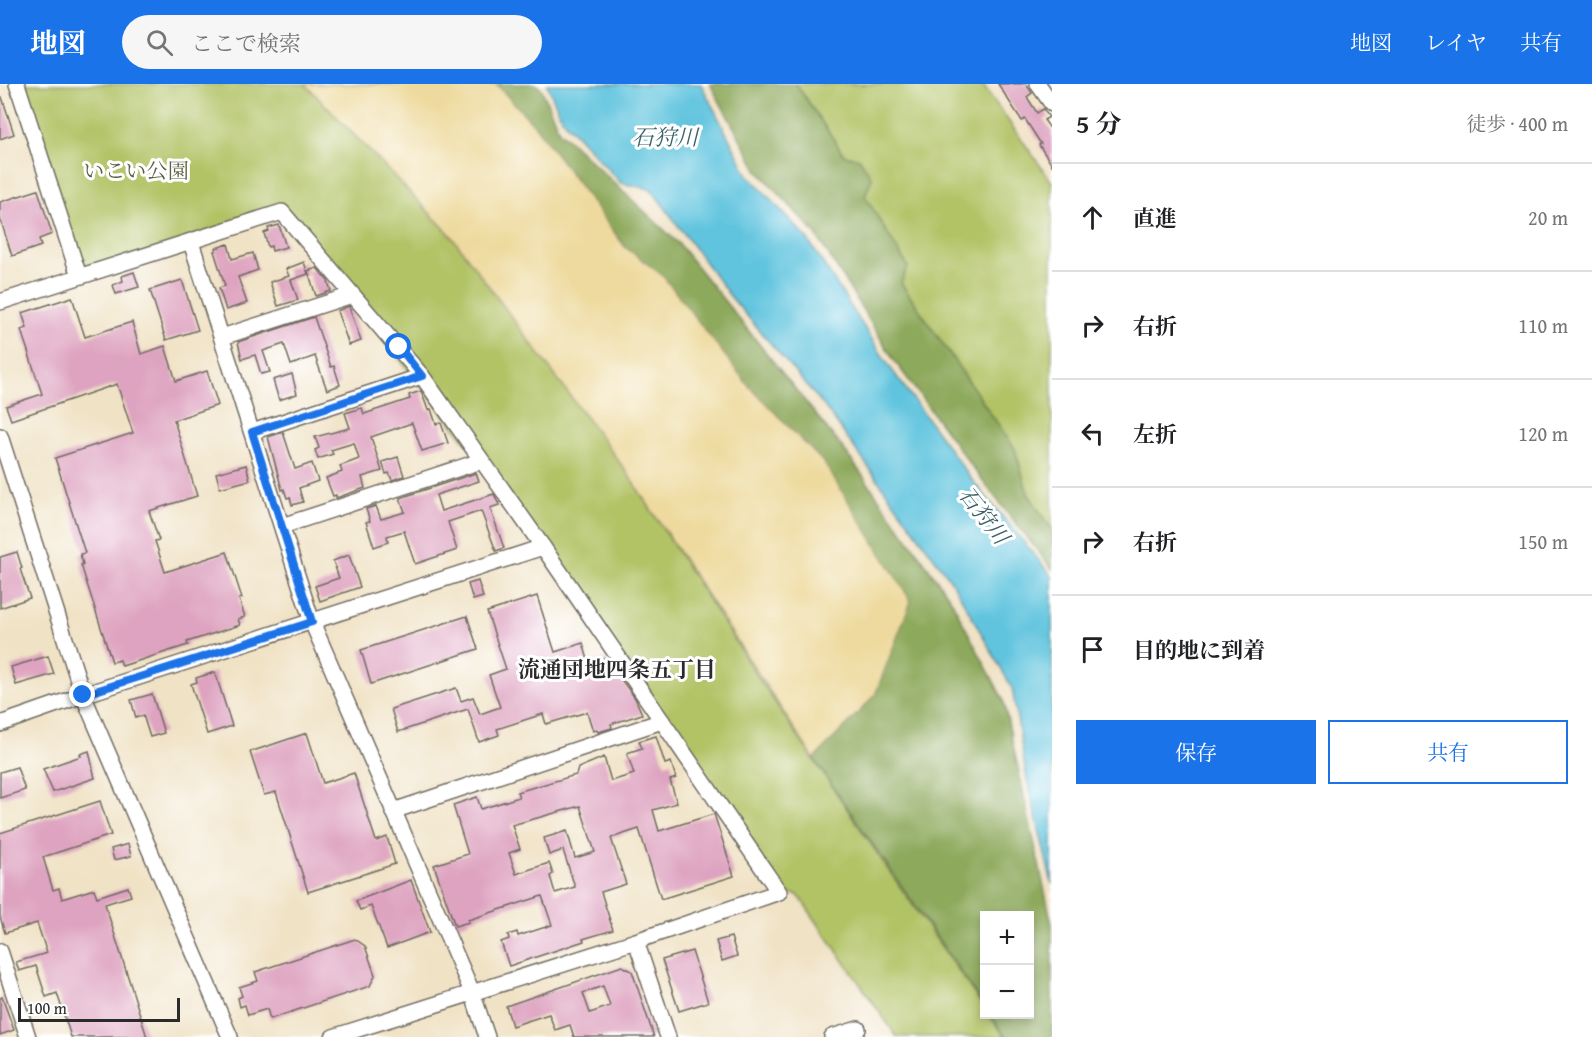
<!DOCTYPE html>
<html lang="ja">
<meta charset="utf-8">
<style>
:root{--surface:#fff;--page:#f6f6f6;--text:#202124;--muted:#757577;--line:#e0e0e0;--accent:#1a73e8}
body{margin:0;font-family:"Gentium Book Plus","Noto Serif JP",serif;background:var(--page);color:var(--text)}
.controls{position:absolute;right:18px;bottom:18px;display:grid;overflow:hidden;border-radius:0px;box-shadow:0 3px 9px #0003}
.controls button{width:54px;height:54px;display:grid;place-items:center;padding:0;border:0;border-bottom:2px solid var(--line);background:var(--surface);color:var(--text);font:30px sans-serif}
.scale{position:absolute;left:18px;bottom:15px;width:162px;box-sizing:border-box;padding-left:6px;border:3px solid #2b2b2b;border-top:0;font-size:16px;line-height:21px;white-space:nowrap;color:#2b2b2b;-webkit-text-stroke:4px #fff;paint-order:stroke}
.stop{position:absolute;width:18px;height:18px;margin:-14px;border:4px solid #1a73e8;border-radius:50%;background:#fff}
.stop.end{background:#1a73e8;border-color:#fff;box-shadow:0 2px 6px #0008}
.list{margin:0;padding:0;list-style:none}
h2{display:flex;justify-content:space-between;align-items:center;height:78px;margin:0;padding:0 24px;font-size:26px}
h2 small{font-size:20px;font-weight:400;color:var(--muted)}
.list li{display:grid;grid-template-columns:39px 1fr auto;gap:18px;align-items:center;box-sizing:border-box;height:108px;padding:0 24px;border-top:2px solid var(--line)}
.list b{display:block;font-size:22px;white-space:nowrap}
.list em{font-size:20px;font-style:normal;color:var(--muted)}
.actions{display:flex;gap:12px;padding:18px 24px}
.actions a{flex:1;padding:14px 0;border:2px solid var(--accent);border-radius:0px;text-align:center;font-size:21px;color:var(--accent)}
.actions .main{background:var(--accent);color:#fff}
.icon{flex:none;width:33px;height:33px;fill:none;stroke:currentColor;stroke-width:2;stroke-linecap:round;stroke-linejoin:round}
.map{position:relative;flex:none;width:1052px;height:953px;overflow:hidden}
header{display:flex;align-items:center;gap:36px;box-sizing:border-box;height:84px;padding:0 30px;background:var(--accent);color:#fff}
header strong{font-size:28px}
nav{display:flex;gap:33px;margin-inline-start:auto;font-size:21px}
.search{width:420px;height:54px;background:var(--page);display:flex;align-items:center;gap:15px;box-sizing:border-box;padding:0 21px;border-radius:33px;color:var(--muted);font-size:22px}
main{display:flex}
aside{flex:1;background:var(--surface)}
.map>svg:first-child{display:block}
</style>
<header>
<strong>地図</strong>
<div class="search"><svg class="icon" aria-label="search" viewBox="0 0 24 24"><circle cx="10" cy="10" r="6"/><path d="M15 15l6 6"/></svg>ここで検索</div>
<nav><a>地図</a><a>レイヤ</a><a>共有</a></nav>
</header>
<main>
<div class="map">
<svg width="1052" height="953" viewBox="0 0 1052 953">
<rect width="100%" height="100%" fill="#fff"/>
<filter id="ink" filterUnits="userSpaceOnUse"><feTurbulence type="fractalNoise" baseFrequency=".0167" numOctaves="2"/><feDisplacementMap in="SourceGraphic" scale="12" xChannelSelector="R" yChannelSelector="G"/><feConvolveMatrix kernelMatrix="1 2 1 2 8 2 1 2 1" color-interpolation-filters="sRGB"/></filter>
<filter id="wash" filterUnits="userSpaceOnUse"><feTurbulence type="fractalNoise" baseFrequency=".008" numOctaves="4" result="noise"/><feDisplacementMap in="SourceGraphic" scale="24" xChannelSelector="R" yChannelSelector="G"/><feGaussianBlur stdDeviation="1.35" result="paint"/><feColorMatrix in="noise" values="0 0 0 0 0 0 0 0 0 0 0 0 0 0 0 0 0 1.4 0 .05"/><feComposite in="paint" operator="in"/></filter>
<g filter="url(#wash)">
<rect width="100%" height="100%" fill="#f0e2c5"/>
<g fill="#b2c366" stroke="#6e7748" stroke-width="1.5">
<polygon points="22,0 305,0 450,150 626,387 760,596 887,784 984,924 984,930 989,931 1005,953 897,953 798,811 779,808 481,377 282,128 79,192"/>
<polygon points="796,0 982,0 1052,98 1052,446 1028,410 1015,365 901,199 908,183 864,112 860,75 844,71"/>
</g>
<g fill="#8da95b" stroke="#5c6a43" stroke-width="1.5">
<polygon points="496,0 536,0 542,6 559,47 678,159 845,367 950,514 1003,615 1052,840 1052,953 1006,953 990,931 1030,930 1030,832 984,832 984,922 814,675 875,611 824,379 748,302 662,191 625,163 536,43"/>
<polygon points="710,0 796,0 844,71 860,75 872,94 865,112 908,183 901,199 1015,365 1028,410 1052,446 1052,485 981,395 894,276 815,149 758,87"/>
</g>
<polygon fill="#eeda9e" stroke="#8c8264" stroke-width="1.5" points="305,0 496,0 536,43 625,163 662,191 748,301 824,379 911,517 875,611 814,675 626,387 450,150"/>
<polygon fill="#60c4de" stroke="#467884" stroke-width="1.5" points="547,0 701,0 748,91 806,153 889,282 972,396 1052,492 1052,800 1027,695 1012,604 954,501 824,322 730,212 651,105 621,99 562,35"/>
<g id="blocks">
<g fill="#dea3c0" fill-rule="evenodd">
<polygon points="998,0 1026,0 1032,9 1027,13 1037,29 1043,25 1049,33 1044,36 1052,47 1052,81 1039,61 1041,60 1025,35 1022,37"/>
<polygon points="0,13 2,13 14,50 0,55"/>
<polygon points="38,106 52,150 39,155 41,162 12,172 0,134 0,118"/>
<polygon points="279,141 286,163 272,167 271,162 268,163 264,149 269,147 268,144"/>
<polygon points="228,160 232,175 253,169 258,186 238,193 247,219 226,226 219,204 225,202 214,167 216,167 216,164"/>
<polygon points="304,178 308,190 291,196 298,216 278,222 270,198 289,192 286,185"/>
<polygon points="317,184 328,197 331,207 316,212 308,187"/>
<polygon points="134,188 139,203 116,210 113,201 123,197 122,192"/>
<polygon points="182,196 198,246 166,256 150,206"/>
<polygon points="72,213 85,253 132,238 141,270 165,262 176,297 207,287 218,321 174,336 197,412 149,427 159,456 155,457 165,488 227,468 242,514 239,515 245,533 238,535 240,541 187,558 188,561 122,582 120,576 112,578 81,481 83,480 80,470 85,469 55,374 133,349 117,300 11,336 6,322 42,310 21,246 27,244 22,229"/>
<polygon points="349,222 361,257 349,261 337,227"/>
<polygon points="314,233 331,283 334,282 340,301 327,306 315,272 291,281 284,260 263,267 270,288 261,290 255,271 242,275 238,258"/>
<polygon points="292,290 297,310 279,316 273,296"/>
<polygon points="421,307 428,326 431,325 436,340 441,339 448,359 422,367 412,339 371,353 382,387 362,393 365,404 336,414 336,411 333,412 326,394 342,388 340,382 359,375 354,359 331,366 333,370 318,375 315,366 319,364 315,353 350,344 345,329 362,324 364,330 410,315 409,311"/>
<polygon points="283,348 295,385 312,379 318,397 299,404 303,418 292,421 290,413 287,414 284,405 282,406 268,353"/>
<polygon points="398,373 404,392 392,396 389,389 386,390 382,378"/>
<polygon points="246,381 250,396 220,404 216,389"/>
<polygon points="476,389 479,397 436,411 441,427 494,410 499,421 490,424 504,464 496,467 481,427 448,438 457,466 415,480 404,447 387,452 388,458 374,463 366,438 370,437 366,425 376,422 381,435 405,428 400,414"/>
<polygon points="17,468 22,484 20,485 30,514 0,524 0,473"/>
<polygon points="349,471 360,503 320,517 315,502 339,494 333,477"/>
<polygon points="478,497 483,513 473,516 468,500"/>
<polygon points="537,512 555,568 583,559 589,579 605,574 635,614 642,630 611,640 612,644 598,648 597,646 593,647 587,628 546,640 543,630 497,645 499,651 479,658 468,625 398,648 391,625 456,604 461,617 473,613 480,630 500,623 489,591 506,585 487,528"/>
<polygon points="467,532 478,565 371,600 361,566"/>
<polygon points="48,572 54,590 16,601 11,583"/>
<polygon points="215,588 232,642 207,650 191,600 197,598 196,594"/>
<polygon points="152,610 164,649 150,653 143,631 136,634 131,616"/>
<polygon points="307,649 323,699 354,689 376,757 387,753 395,780 308,808 276,708 264,711 250,668"/>
<path d="M656 652 665 680 671 678 676 694 670 696 677 719 653 726 659 747 714 730 734 792 661 815 639 745 611 754 626 800 601 808 613 846 583 855 584 857 509 882 501 858 509 855 508 851 517 848 518 852 552 841 542 812 468 836 469 838 455 842 434 781 468 770 453 721 477 713 481 725 519 713 517 708 576 691 578 684 604 673 611 697 634 690 627 669 642 664 639 657ZM580 722 595 768 575 774 567 747 544 754 549 771 563 766 575 803 555 809 550 792 553 790 549 779 516 790 509 769 520 765 512 741Z"/>
<polygon points="89,667 95,694 53,708 43,685 81,672 80,670"/>
<polygon points="17,683 25,706 0,714 0,688"/>
<polygon points="100,717 111,751 43,773 53,806 59,804 62,815 94,805 97,813 128,803 131,812 105,820 147,953 71,953 57,909 46,913 36,882 19,887 16,878 47,869 37,839 5,849 0,833 0,749"/>
<polygon points="128,760 131,772 114,776 111,765"/>
<polygon points="411,796 430,848 387,864 371,822 360,826 356,817"/>
<polygon points="731,853 737,872 722,877 716,857"/>
<polygon points="355,855 365,862 375,891 370,902 270,935 267,925 248,931 245,921 240,923 238,914 242,912 239,903 258,897 255,888"/>
<polygon points="692,867 708,918 679,927 662,876"/>
<path d="M622 882 632 887 654 953H574L570 941 555 946 549 930 512 942 506 922ZM603 902 610 922 590 929 583 909Z"/>
<polygon points="2,913 14,946 0,951 0,914"/>
</g>
</g>
</g>
<g filter="url(#ink)">
<use href="#blocks" fill-opacity="0" stroke="#706b61" stroke-width="1.5"/>
<g fill="none" stroke-linecap="round" stroke-linejoin="round">
<g stroke="#706b61" stroke-width="18">
<g id="minor">
<polyline points="17,0 79,192"/>
<polyline points="1038,0 1052,20"/>
<polyline points="191,158 312,538 472,908 487,953"/>
<polyline points="0,218 282,128 422,292 543,463 779,808 636,857 333,953"/>
<polyline points="222,253 352,211"/>
<polyline points="252,348 422,292"/>
<polyline points="0,352 83,611 230,953"/>
<polyline points="282,442 481,377"/>
<polyline points="0,640 83,611 543,463"/>
<polyline points="393,727 662,637"/>
<polyline points="636,857 668,953"/>
<polyline points="0,867 28,953"/>
<polyline points="832,953 858,945"/>
</g>
</g>
<use href="#minor" stroke="#fff" stroke-width="15"/>
</g>
</g>
<g fill="none" stroke-linecap="round" stroke-linejoin="round" filter="url(#ink)">
<polyline stroke="#1a73e8" stroke-width="8" points="83,611 312,538 252,348 422,292 399,263"/>
</g>
<g text-anchor="middle" dominant-baseline="central" stroke-width="6" stroke-linejoin="round" paint-order="stroke">
<g font-size="21" fill="#5a6040" stroke="#fff">
<text x="136" y="86">いこい公園</text>
</g>
<g font-size="22" font-style="italic" fill="#3e616a" stroke="#fff">
<text x="665" y="53">石狩川</text>
<text transform="translate(984 431) rotate(52)">石狩川</text>
</g>
<g font-size="22" font-weight="bold" fill="#2b2b2b" stroke="#fff">
<text x="617" y="585">流通団地四条五丁目</text>
</g>
</g>
</svg>
<div class="controls">
<button>+</button>
<button>−</button>
</div>
<div class="scale">100 m</div>
<div class="stop" style="left:399px;top:263px"></div>
<div class="stop end" style="left:83px;top:611px"></div>
</div>
<aside>
<h2>5 分<small>徒歩 · 400 m</small></h2>
<ul class="list">
<li><svg class="icon" aria-label="ahead" viewBox="0 0 24 24"><path d="M12 20V5M6 11l6-6 6 6"/></svg><div><b>直進</b></div><em>20 m</em></li>
<li><svg class="icon" aria-label="right" viewBox="0 0 24 24"><path d="M7 20v-9h11M14 6l5 5-5 5"/></svg><div><b>右折</b></div><em>110 m</em></li>
<li><svg class="icon" aria-label="left" viewBox="0 0 24 24"><path d="M17 20v-9H6M10 6l-5 5 5 5"/></svg><div><b>左折</b></div><em>120 m</em></li>
<li><svg class="icon" aria-label="right" viewBox="0 0 24 24"><path d="M7 20v-9h11M14 6l5 5-5 5"/></svg><div><b>右折</b></div><em>150 m</em></li>
<li><svg class="icon" aria-label="arrive" viewBox="0 0 24 24"><path d="M6 21V4h12l-3 4 3 4H6"/></svg><div><b>目的地に到着</b></div></li>
</ul>
<div class="actions"><a class="main">保存</a><a>共有</a></div>
</aside>
</main>
